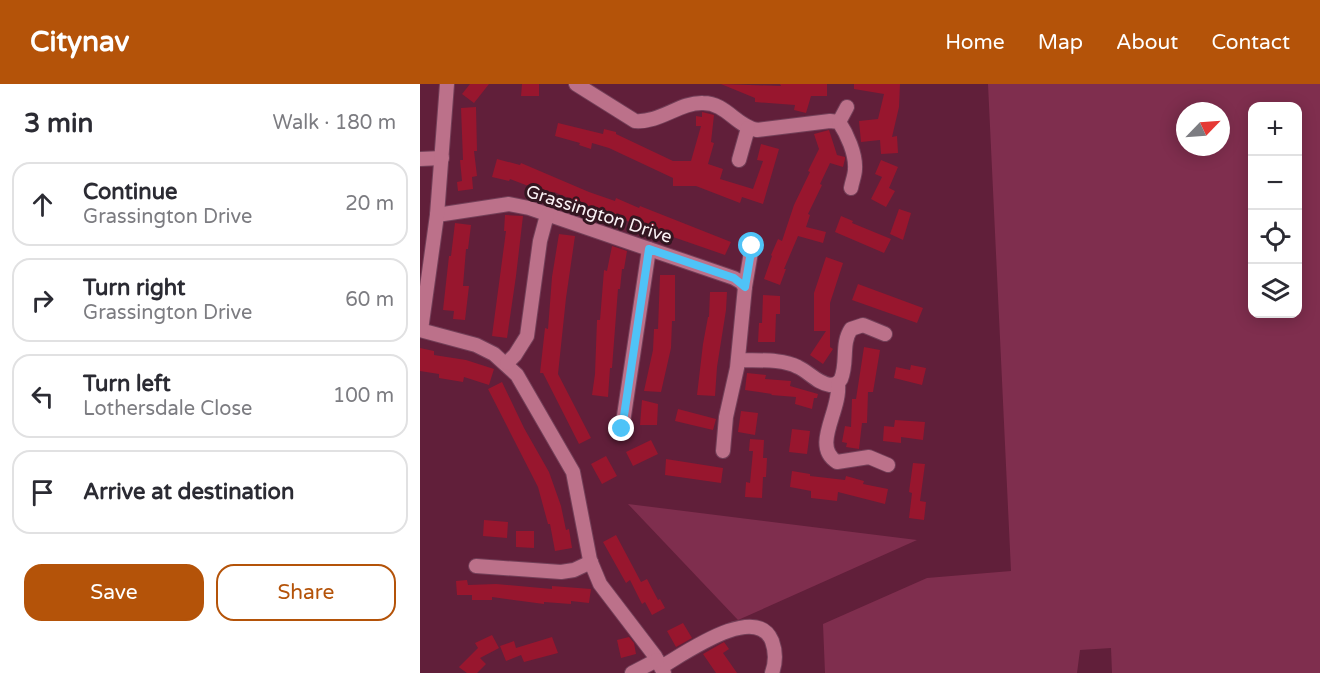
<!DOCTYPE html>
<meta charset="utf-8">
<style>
:root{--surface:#fff;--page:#f7f7f7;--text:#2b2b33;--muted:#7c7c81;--line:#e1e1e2;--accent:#b45309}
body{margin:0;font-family:"Varela Round",sans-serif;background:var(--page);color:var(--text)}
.controls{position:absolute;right:18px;top:18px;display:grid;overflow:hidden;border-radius:12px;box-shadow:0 3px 15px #0003}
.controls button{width:54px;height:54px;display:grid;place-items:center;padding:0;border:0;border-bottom:2px solid var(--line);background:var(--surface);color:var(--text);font:30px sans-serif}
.compass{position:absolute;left:756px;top:18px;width:54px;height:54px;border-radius:50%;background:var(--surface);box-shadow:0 3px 15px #0003;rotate:65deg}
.stop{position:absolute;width:18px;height:18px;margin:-14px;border:4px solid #4fc3f7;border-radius:50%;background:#fff}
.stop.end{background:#4fc3f7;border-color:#fff;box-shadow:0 2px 6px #0008}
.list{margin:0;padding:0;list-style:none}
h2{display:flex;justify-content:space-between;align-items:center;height:78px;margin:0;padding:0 24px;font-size:26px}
h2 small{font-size:20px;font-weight:400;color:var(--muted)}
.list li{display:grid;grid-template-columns:39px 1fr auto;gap:18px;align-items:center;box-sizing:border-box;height:84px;margin:0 12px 12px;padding:0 12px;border:2px solid var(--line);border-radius:18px}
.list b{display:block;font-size:22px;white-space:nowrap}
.list p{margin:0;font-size:20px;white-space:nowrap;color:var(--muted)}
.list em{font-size:20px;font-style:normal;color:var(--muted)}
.actions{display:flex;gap:12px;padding:18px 24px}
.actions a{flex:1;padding:14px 0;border:2px solid var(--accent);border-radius:18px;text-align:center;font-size:21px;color:var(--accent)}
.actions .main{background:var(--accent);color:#fff}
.icon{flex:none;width:33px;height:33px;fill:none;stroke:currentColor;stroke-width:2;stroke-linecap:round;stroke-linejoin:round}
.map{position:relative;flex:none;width:900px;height:589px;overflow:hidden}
header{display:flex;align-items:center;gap:36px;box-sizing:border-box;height:84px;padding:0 30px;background:var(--accent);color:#fff}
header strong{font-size:28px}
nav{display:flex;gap:33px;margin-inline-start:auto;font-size:21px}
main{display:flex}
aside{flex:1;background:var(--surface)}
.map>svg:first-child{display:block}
</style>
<header>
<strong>Citynav</strong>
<nav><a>Home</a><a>Map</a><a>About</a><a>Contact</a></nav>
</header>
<main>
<aside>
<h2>3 min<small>Walk · 180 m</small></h2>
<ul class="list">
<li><svg class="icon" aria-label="ahead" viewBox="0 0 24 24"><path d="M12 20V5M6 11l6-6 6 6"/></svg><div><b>Continue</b><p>Grassington Drive</p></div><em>20 m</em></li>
<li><svg class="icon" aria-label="right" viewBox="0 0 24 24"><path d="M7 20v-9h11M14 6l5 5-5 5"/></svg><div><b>Turn right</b><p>Grassington Drive</p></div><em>60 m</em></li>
<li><svg class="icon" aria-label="left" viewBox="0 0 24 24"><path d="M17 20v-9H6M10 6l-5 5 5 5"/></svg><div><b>Turn left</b><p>Lothersdale Close</p></div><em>100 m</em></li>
<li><svg class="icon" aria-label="arrive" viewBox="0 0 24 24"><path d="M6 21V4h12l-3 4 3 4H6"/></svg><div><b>Arrive at destination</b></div></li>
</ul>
<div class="actions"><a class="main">Save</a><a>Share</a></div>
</aside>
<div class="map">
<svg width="900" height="589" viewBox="0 0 900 589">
<rect width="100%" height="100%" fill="#611f3a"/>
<g fill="#7f2e4e" fill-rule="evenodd">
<path d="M568 0H900V589H692L691 564 660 566 657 589H405L403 540 507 494 591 487ZM832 22H878V230H832ZM765 27H801V63H765Z"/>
<polygon points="208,420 497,456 318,536"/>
</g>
<g fill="#98162e">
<polygon points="50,0 69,0 54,19 42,10"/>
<polygon points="102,0 119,0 119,12 101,12"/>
<polygon points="301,0 361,2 360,0 407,0 407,12 391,12 386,29 374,26 375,21 335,18 335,14"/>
<polygon points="434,0 480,0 479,23 472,53 477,52 478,69 461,70 460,56 441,58 439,37 458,35 464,10 434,5"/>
<polygon points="56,23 57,67 54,67 57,92 52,93 53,105 38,107 37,98 42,97 40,76 43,76 41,24"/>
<polygon points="282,28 294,31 291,58 294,59 288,80 303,85 300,95 333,105 343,77 337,76 341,60 359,65 343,120 322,113 320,119 276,102 253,102 253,94 189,64 172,59 171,65 159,61 160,59 135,52 138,39 183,50 184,45 196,48 196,50 253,77 271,77 281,42 276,42 276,32 282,33"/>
<polygon points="409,46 417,71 425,73 425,75 423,83 410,79 400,100 402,101 388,130 390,131 386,143 406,148 403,159 378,152 364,185 366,185 360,201 344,195 352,172 351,171 358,155 362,157 374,121 390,88 388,87 399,65 394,50"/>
<polygon points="77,75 100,81 101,79 169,108 195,117 196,114 219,124 220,122 311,158 305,171 207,137 183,126 182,128 134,108 133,112 112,101 111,103 90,95 89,97 72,93"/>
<polygon points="461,76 478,83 469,104 475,107 466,123 451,115 462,93 455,90"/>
<polygon points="479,125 491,129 483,156 470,150"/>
<polygon points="85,131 103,132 96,192 87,254 72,252 86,147 84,147"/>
<polygon points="421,132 433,137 432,139 471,155 464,169 415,148"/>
<polygon points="35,139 51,141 48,165 46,165 43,202 49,202 45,236 33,235 34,227 23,226 29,172 31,172"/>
<polygon points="139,150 155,152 146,214 138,290 171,354 159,360 123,289 120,289 125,244 128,245 132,193"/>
<polygon points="192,162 207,167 204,185 202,185 200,205 198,205 192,284 190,284 188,313 172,311 175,290 177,236 180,236 184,186 187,187"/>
<polygon points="406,173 423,179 410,219 410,263 413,265 403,280 390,271 406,247 394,247 394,209"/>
<polygon points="240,191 255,191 255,237 252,237 251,264 241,308 224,307 233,266 234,245 238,245"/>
<polygon points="438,200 503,224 497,239 432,216"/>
<polygon points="290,208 307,208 306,226 297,283 295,312 277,311 283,260 288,233 289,233"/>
<polygon points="343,211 360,212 360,230 356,230 355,258 338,258 339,239 342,239"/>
<polygon points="444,263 460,266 453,308 448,308 447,339 442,339 439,365 426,363 427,359 422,358 425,342 431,343 432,315 436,315"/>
<polygon points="0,264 14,267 14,271 46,276 74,285 69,301 44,293 43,298 19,294 19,290 0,287"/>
<polygon points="491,281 506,284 502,301 474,294 476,283 490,286"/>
<polygon points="327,289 346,291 345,295 371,297 370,302 398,310 397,314 394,314 392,325 375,320 376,313 351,311 352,310 325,306"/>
<polygon points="82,298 104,344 129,388 141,422 146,446 149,445 152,464 135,467 130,440 128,440 118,403 68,305"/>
<polygon points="222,316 238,320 237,341 220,341"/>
<polygon points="258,325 296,335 293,346 255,337"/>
<polygon points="321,327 338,329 335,351 318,348"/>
<polygon points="475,336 505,338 503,356 481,353 481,359 463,357 464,342 474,343"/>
<polygon points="372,345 390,347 387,370 369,368"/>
<polygon points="330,355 344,356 343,374 347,374 346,393 343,393 342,414 325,413 326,398 330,399 333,367 329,367"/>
<polygon points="231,356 238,370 213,382 206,368"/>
<polygon points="186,372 197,392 182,400 171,380"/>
<polygon points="246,375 303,384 301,399 245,391"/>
<polygon points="493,379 505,380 500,417 506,418 504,436 489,434 492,409 489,408"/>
<polygon points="372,387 390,390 390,392 425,396 426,392 444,397 443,400 468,405 465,420 418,408 417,417 391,414 391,407 370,403"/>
<polygon points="64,436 88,438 87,454 63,452"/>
<polygon points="96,447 114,447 114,464 96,463"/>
<polygon points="196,451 221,498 227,495 238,516 240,515 245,524 232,531 225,518 222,520 210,496 206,499 183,458"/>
<polygon points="47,496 48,501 76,500 132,505 132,502 171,505 169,519 151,517 151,520 124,518 124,520 72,513 72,516 52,516 52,511 37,511 36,497"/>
<polygon points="263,539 272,554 256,563 247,547"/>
<polygon points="72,551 79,564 60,574 66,580 57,589 47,589 40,584 39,583 58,564 55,559"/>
<polygon points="132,553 138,569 104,578 101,571 86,577 80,562 94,557 96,564"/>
<polygon points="209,553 214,559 216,570 201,574 197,556"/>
<polygon points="304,558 309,565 303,569 317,589 296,589 283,570"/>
</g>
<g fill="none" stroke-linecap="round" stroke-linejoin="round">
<g stroke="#733f58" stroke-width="16">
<g id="street">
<path d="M156 0 215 37C240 39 260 18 283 19 306 19 316 42 337 46L410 37 419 38C427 50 436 70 435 85 435 91 432 98 431 104"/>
<polyline points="419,38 427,23"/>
<polyline points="0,75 22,74"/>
<polyline points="319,76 328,44"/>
<polyline points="17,131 89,120 109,124 314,194 321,198 325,203"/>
<polyline points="0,246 56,261 74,270 97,291 153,388 170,476 180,500 235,572 244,589"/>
<polyline points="1,246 17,131 27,0"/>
<path d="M318 276C336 277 361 274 378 283 389 288 397 299 410 301 415 301 419 299 421 295 428 278 421 260 431 245L443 241 465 250"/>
<polyline points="87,279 95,271 107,252 120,157 127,131"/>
<path d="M418 300C421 327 391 362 417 378L449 373 468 381"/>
<polyline points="202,345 229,165"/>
<polyline points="303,367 306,333 317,284 325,203 332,162"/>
<polyline points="56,482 141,488 154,486 171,478"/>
<path d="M241 583C264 570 336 518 352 557 356 568 356 578 352 589"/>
<polyline points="212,589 237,576"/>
</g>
</g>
<use href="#street" stroke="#bc718a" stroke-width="14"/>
</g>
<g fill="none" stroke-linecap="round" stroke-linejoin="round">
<polyline stroke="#4fc3f7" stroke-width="8" points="202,345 229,165 314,194 325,203 332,162"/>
</g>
<g text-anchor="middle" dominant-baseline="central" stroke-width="6" stroke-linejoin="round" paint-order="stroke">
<g font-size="18" fill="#faf1f4" stroke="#341621">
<text transform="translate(179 130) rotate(18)">Grassington Drive</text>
</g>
</g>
</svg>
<div class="controls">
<button>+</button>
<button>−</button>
<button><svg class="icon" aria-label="locate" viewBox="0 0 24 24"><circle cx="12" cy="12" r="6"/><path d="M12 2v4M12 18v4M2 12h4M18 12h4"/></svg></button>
<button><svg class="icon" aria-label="layers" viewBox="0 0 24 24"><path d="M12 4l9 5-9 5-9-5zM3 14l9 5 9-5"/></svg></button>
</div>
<svg class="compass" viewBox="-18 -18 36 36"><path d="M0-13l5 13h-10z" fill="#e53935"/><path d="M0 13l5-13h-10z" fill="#7c7c81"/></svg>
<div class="stop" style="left:332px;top:162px"></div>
<div class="stop end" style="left:202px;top:345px"></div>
</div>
</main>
